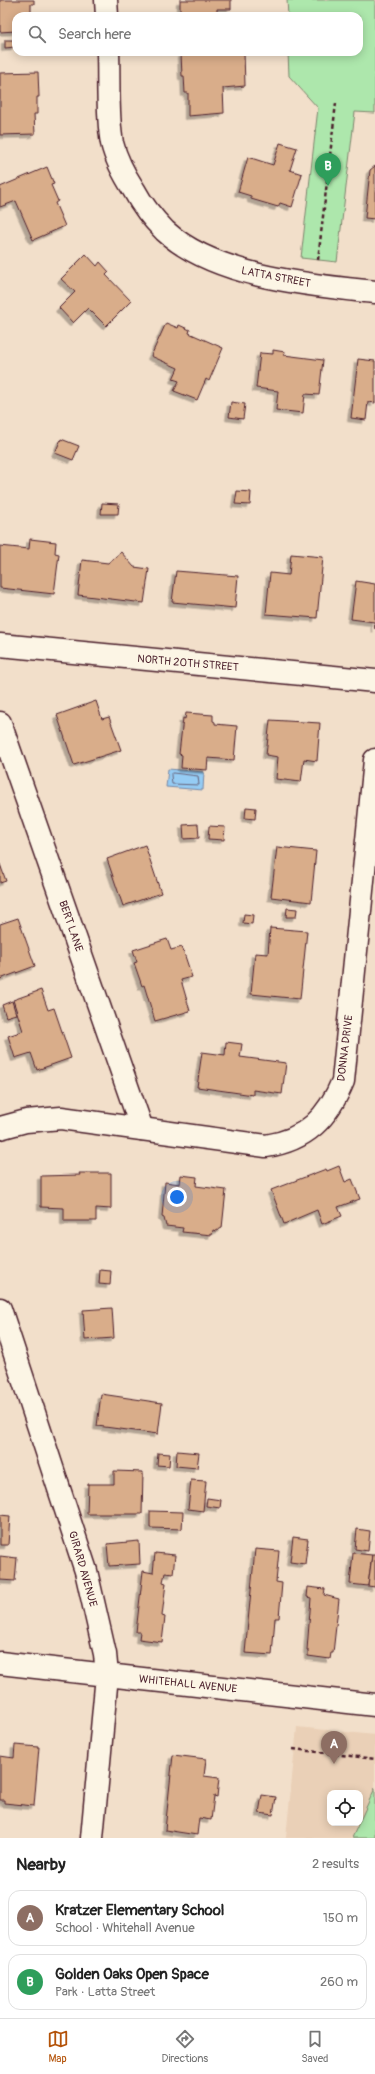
<!DOCTYPE html>
<meta charset="utf-8">
<style>
:root{--surface:#fff;--page:#f6f6f6;--text:#222;--muted:#767676;--line:#e0e0e0;--accent:#b45309}
body{margin:0;font-family:Pangolin,sans-serif;background:var(--page);color:var(--text)}
.controls{position:absolute;right:12px;bottom:12px;display:grid;overflow:hidden;border-radius:8px;box-shadow:0 2px 10px #0003}
.controls button{width:36px;height:36px;display:grid;place-items:center;padding:0;border:0;border-bottom:1px solid var(--line);background:var(--surface);color:var(--text);font:20px sans-serif}
.you{position:absolute;left:177px;top:1197px;width:14px;height:14px;margin:-10px;border:3px solid #fff;border-radius:50%;background:#1a73e8;box-shadow:0 0 0 6px #1a73e833}
.badge{display:grid;place-items:center;width:26px;height:26px;border-radius:50%;background:var(--accent);color:#fff;font-size:13px;font-weight:700}
.pin{position:absolute;translate:-50% -33px;filter:drop-shadow(0 1px 2px #0008)}
.pin::after{content:'';position:absolute;top:21px;width:14px;height:12px;background:inherit;clip-path:polygon(0 0,100% 0,50% 100%)}
.list{margin:0;padding:0;list-style:none}
h2{display:flex;justify-content:space-between;align-items:center;height:52px;margin:0;padding:0 16px;font-size:17px}
h2 small{font-size:13px;font-weight:400;color:var(--muted)}
.list li{display:grid;grid-template-columns:26px 1fr auto;gap:12px;align-items:center;box-sizing:border-box;height:56px;margin:0 8px 8px;padding:0 8px;border:1px solid var(--line);border-radius:12px}
.list b{display:block;font-size:15px;white-space:nowrap}
.list p{margin:0;font-size:13px;white-space:nowrap;color:var(--muted)}
.list em{font-size:13px;font-style:normal;color:var(--muted)}
.icon{flex:none;width:22px;height:22px;fill:none;stroke:currentColor;stroke-width:2;stroke-linecap:round;stroke-linejoin:round}
.map{position:relative;flex:none;width:375px;height:1838px;overflow:hidden}
.search{position:absolute;background:var(--surface);box-shadow:0 2px 10px #0003;left:12px;right:12px;top:12px;height:44px;display:flex;align-items:center;gap:10px;box-sizing:border-box;padding:0 14px;border-radius:12px;color:var(--muted);font-size:15px}
.sheet{height:180px;background:var(--surface)}
nav{display:flex;justify-content:space-around;align-items:center;box-sizing:border-box;height:56px;border-top:1px solid var(--line);background:var(--surface);font-size:11px;color:var(--muted)}
nav a{display:grid;justify-items:center;gap:2px}
nav .on{color:var(--accent)}
.map>svg:first-child{display:block}
</style>
<div class="map">
<svg width="375" height="1838" viewBox="0 0 375 1838">
<defs>
<filter id="shadow"><feDropShadow dx="-3.5" dy="3.5" stdDeviation="0" flood-color="#0004"/></filter>
</defs>
<rect width="100%" height="100%" fill="#f2dfca"/>
<filter id="ink" filterUnits="userSpaceOnUse"><feTurbulence type="fractalNoise" baseFrequency=".025" numOctaves="2"/><feDisplacementMap in="SourceGraphic" scale="8" xChannelSelector="R" yChannelSelector="G"/><feConvolveMatrix kernelMatrix="1 2 1 2 8 2 1 2 1" color-interpolation-filters="sRGB"/></filter>
<g filter="url(#ink)">
<path fill="#ead0b7" fill-rule="evenodd" d="M297 1727 375 1735V1838H286ZM330 1793H360V1823H330Z"/>
<g fill="#ade7ac" stroke="#7c836c">
<polygon points="287,0 375,0 375,113 355,112 337,262 301,258 318,108 289,76 288,52 359,52 359,16 288,16"/>
<polygon points="375,1788 375,1838 352,1838"/>
</g>
<polygon fill="#95ccf4" stroke="#7787a4" points="168,769 204,772 203,790 166,787"/>
<g fill="none" stroke-linecap="round" stroke-linejoin="round">
<polygon stroke="#68647b" stroke-width="1" points="173,773 198,776 199,785 172,784 171,775"/>
</g>
<g fill="#d9ad8a" stroke="#4a1f2b" filter="url(#shadow)">
<polygon points="0,0 34,0 34,4 31,4 31,16 16,16 16,31 0,32"/>
<polygon points="180,0 231,0 231,9 217,9 217,13 180,14"/>
<polygon points="5,40 15,40 15,47 5,48"/>
<polygon points="244,52 245,86 223,88 224,113 188,116 188,93 185,93 184,76 182,76 181,54"/>
<polygon points="38,72 39,97 37,97 37,114 34,114 35,134 0,135 0,73"/>
<polygon points="280,143 297,148 290,170 302,174 292,207 280,203 278,207 251,199 251,196 238,192 248,157 273,165"/>
<polygon points="375,166 375,219 365,218 370,170"/>
<polygon points="47,167 54,184 51,185 58,201 55,203 65,226 33,240 16,201 0,207 0,187"/>
<polygon points="86,254 97,266 100,262 109,272 106,275 131,301 106,326 88,308 73,323 59,308 75,292 61,279"/>
<polygon points="166,323 178,328 179,325 190,330 189,333 223,348 209,381 206,379 197,400 174,391 179,381 173,379 178,368 151,356"/>
<polygon points="273,350 285,352 284,355 323,360 319,395 305,394 303,413 276,410 278,391 256,388 260,353 273,354"/>
<polygon points="358,359 375,361 375,403 368,402 366,420 351,418"/>
<polygon points="231,402 245,404 243,419 229,417"/>
<polygon points="61,439 79,446 73,460 55,453"/>
<polygon points="237,491 251,492 250,505 235,504"/>
<polygon points="102,503 119,504 118,514 101,514"/>
<polygon points="30,539 56,542 55,553 59,554 54,594 0,588 0,546 29,549"/>
<polygon points="121,552 134,567 149,569 144,603 78,595 82,560 108,563"/>
<polygon points="291,554 323,557 317,618 266,614 270,573 289,575"/>
<polygon points="176,571 238,576 235,608 172,602"/>
<polygon points="356,581 375,584 375,629 374,622 351,619"/>
<polygon points="96,701 102,719 109,717 121,750 74,765 57,715"/>
<polygon points="186,713 213,715 213,721 215,722 215,724 237,726 234,760 208,758 207,770 181,768 182,755 179,754 183,718 185,719"/>
<polygon points="270,720 320,723 317,761 304,759 301,782 276,779 278,757 266,755"/>
<polygon points="246,807 256,808 255,819 245,818"/>
<polygon points="198,824 199,838 184,839 183,825"/>
<polygon points="209,826 225,827 224,840 208,839"/>
<polygon points="145,845 161,893 123,906 107,859"/>
<polygon points="277,847 316,851 311,902 271,897"/>
<polygon points="0,864 6,881 0,883"/>
<polygon points="287,908 297,909 296,917 286,917"/>
<polygon points="244,914 253,915 252,924 243,923"/>
<polygon points="18,918 35,966 0,979 0,924"/>
<polygon points="270,928 307,931 300,999 251,994 255,953 268,954"/>
<polygon points="167,939 171,950 182,947 192,977 181,980 190,1011 155,1021 144,985 142,986 134,963 137,962 133,950"/>
<polygon points="41,990 48,1010 54,1008 71,1058 37,1070 31,1053 15,1058 8,1036 23,1031 13,1000"/>
<polygon points="12,1001 16,1014 6,1017 2,1005"/>
<polygon points="226,1042 242,1044 240,1057 286,1063 282,1094 253,1090 253,1095 197,1087 202,1052 225,1055"/>
<polygon points="339,1166 345,1182 352,1179 360,1199 338,1207 342,1216 322,1224 317,1210 284,1224 271,1190 326,1169 327,1171"/>
<polygon points="79,1173 111,1173 111,1209 96,1208 96,1221 64,1221 64,1208 41,1207 41,1176 80,1175"/>
<polygon points="181,1175 197,1177 196,1186 226,1190 222,1228 216,1231 213,1230 212,1235 182,1232 183,1228 166,1226 164,1218 162,1217 165,1182 180,1184"/>
<polygon points="100,1270 111,1271 110,1285 99,1284"/>
<polygon points="112,1308 114,1338 85,1340 83,1310"/>
<polygon points="101,1394 162,1403 158,1434 97,1426"/>
<polygon points="177,1451 199,1453 197,1468 176,1466"/>
<polygon points="158,1453 170,1454 169,1466 157,1465"/>
<polygon points="114,1471 143,1472 142,1514 87,1514 88,1484 114,1484"/>
<polygon points="191,1480 206,1481 203,1511 188,1509"/>
<polygon points="207,1498 221,1500 220,1508 206,1506"/>
<polygon points="150,1511 183,1512 182,1529 150,1528"/>
<polygon points="0,1515 10,1516 8,1545 0,1545"/>
<polygon points="357,1529 370,1531 368,1551 355,1549"/>
<polygon points="293,1537 308,1539 305,1564 290,1562"/>
<polygon points="139,1541 140,1564 109,1566 107,1544"/>
<polygon points="255,1549 279,1551 276,1582 282,1583 279,1618 275,1618 272,1655 245,1653"/>
<polygon points="155,1553 175,1555 173,1574 165,1573 163,1582 166,1583 162,1616 165,1617 162,1642 139,1639 140,1632 136,1632 143,1571 153,1573"/>
<polygon points="353,1553 372,1555 368,1586 350,1584"/>
<polygon points="372,1555 375,1555 375,1587 368,1586"/>
<polygon points="0,1556 17,1558 15,1581 0,1580"/>
<polygon points="308,1587 325,1589 324,1595 339,1599 333,1653 331,1653 330,1659 308,1656 308,1650 307,1650 311,1598 307,1597"/>
<polygon points="15,1745 39,1747 34,1806 4,1803 4,1800 0,1800 0,1756 14,1758"/>
<polygon points="173,1755 206,1759 204,1776 219,1778 217,1797 214,1796 211,1820 199,1818 197,1835 165,1830"/>
<polygon points="262,1795 276,1797 273,1815 259,1813"/>
</g>
<g fill="none" stroke-linecap="round" stroke-linejoin="round">
<g stroke="#4a1f2b" stroke-width="25">
<g id="minor">
<polyline points="106,0 107,16"/>
<path d="M108 52C109 79 107 118 112 143 116 160 125 176 134 190 142 205 153 219 165 231 215 277 310 285 375 292"/>
<polyline points="0,645 375,681"/>
<polyline points="0,723 142,1129"/>
<path d="M0 1128 26 1121 61 1118 266 1146C307 1140 328 1117 343 1081L375 760"/>
<polyline points="0,1663 107,1675 92,1838"/>
</g>
</g>
<g stroke="#4a1f2b" stroke-width="25">
<polyline id="tertiary" points="0,1309 86,1571 105,1654 107,1675 375,1705"/>
</g>
<g stroke="#4a1f2b" stroke-width="2.5" stroke-dasharray="4 3" stroke-linecap="butt">
<polyline points="318,260 336,103"/>
<polyline points="293,1749 375,1759"/>
</g>
<use href="#minor" stroke="#fcf5e5" stroke-width="22"/>
<use href="#tertiary" stroke="#fcf5e5" stroke-width="22"/>
</g>
</g>
<g text-anchor="middle" dominant-baseline="central" stroke-width="3" stroke-linejoin="round" paint-order="stroke">
<g font-size="11" fill="#4a1f2b" stroke="#fcf5e5">
<text transform="translate(276 277) rotate(11)">LATTA STREET</text>
<text transform="translate(188 663) rotate(5)">NORTH 20TH STREET</text>
<text transform="translate(71 926) rotate(71)">BERT LANE</text>
<text transform="translate(345 1048) rotate(-83)">DONNA DRIVE</text>
<text transform="translate(83 1569) rotate(74)">GIRARD AVENUE</text>
<text transform="translate(188 1684) rotate(6)">WHITEHALL AVENUE</text>
</g>
</g>
</svg>
<div class="controls">
<button><svg class="icon" aria-label="locate" viewBox="0 0 24 24"><circle cx="12" cy="12" r="6"/><path d="M12 2v4M12 18v4M2 12h4M18 12h4"/></svg></button>
</div>
<div class="you"></div>
<div class="pin badge" style="left:334px;top:1764px;background:#8d6e63">A</div>
<div class="pin badge" style="left:328px;top:186px;background:#2e9e5b">B</div>
<div class="search"><svg class="icon" aria-label="search" viewBox="0 0 24 24"><circle cx="10" cy="10" r="6"/><path d="M15 15l6 6"/></svg>Search here</div>
</div>
<section class="sheet">
<h2>Nearby<small>2 results</small></h2>
<ul class="list">
<li><span class="badge" style="background:#8d6e63">A</span><div><b>Kratzer Elementary School</b><p>School · Whitehall Avenue</p></div><em>150 m</em></li>
<li><span class="badge" style="background:#2e9e5b">B</span><div><b>Golden Oaks Open Space</b><p>Park · Latta Street</p></div><em>260 m</em></li>
</ul>
</section>
<nav>
<a class="on"><svg class="icon" aria-label="map" viewBox="0 0 24 24"><path d="M3 6l6-2 6 2 6-2v14l-6 2-6-2-6 2zM9 4v14M15 6v14"/></svg>Map</a>
<a><svg class="icon" aria-label="directions" viewBox="0 0 24 24"><path d="M12 3l9 9-9 9-9-9zM9 14v-3h6M13 9l2 2-2 2"/></svg>Directions</a>
<a><svg class="icon" aria-label="saved" viewBox="0 0 24 24"><path d="M7 4h10v16l-5-4-5 4z"/></svg>Saved</a>
</nav>
